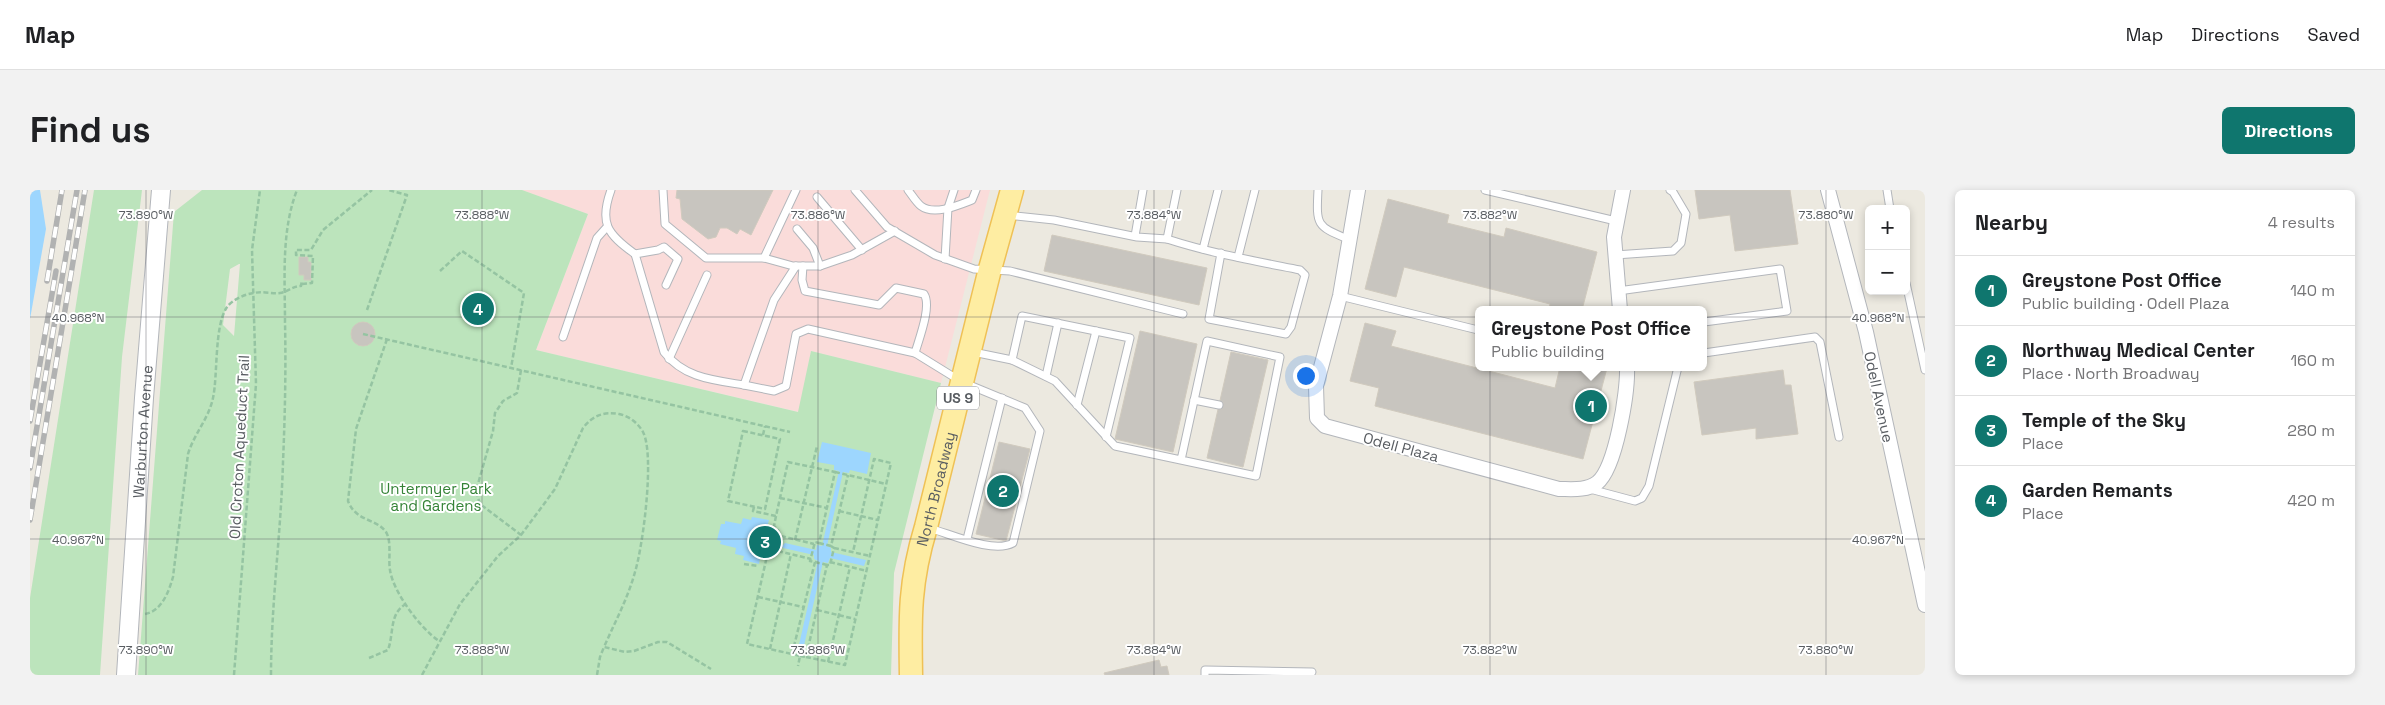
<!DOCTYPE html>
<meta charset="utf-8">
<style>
:root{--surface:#fff;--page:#f2f2f2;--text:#202124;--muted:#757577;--line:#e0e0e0;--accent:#0f766e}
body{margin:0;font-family:"Space Grotesk",sans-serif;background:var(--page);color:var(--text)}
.controls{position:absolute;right:15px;top:15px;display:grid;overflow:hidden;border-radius:8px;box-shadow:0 2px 8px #0003}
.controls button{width:45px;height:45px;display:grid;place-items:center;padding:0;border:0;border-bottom:1px solid var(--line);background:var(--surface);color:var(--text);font:25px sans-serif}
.you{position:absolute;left:1275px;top:185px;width:18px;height:18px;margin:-12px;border:4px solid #fff;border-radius:50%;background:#1a73e8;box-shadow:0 0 0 8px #1a73e833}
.badge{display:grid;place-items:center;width:32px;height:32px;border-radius:50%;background:var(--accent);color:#fff;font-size:16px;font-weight:700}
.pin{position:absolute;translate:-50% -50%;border:2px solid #fff;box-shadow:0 1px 5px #0006}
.popup{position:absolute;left:1445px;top:116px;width:232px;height:65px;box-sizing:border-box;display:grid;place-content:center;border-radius:8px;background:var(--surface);filter:drop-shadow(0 1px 4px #0005);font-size:16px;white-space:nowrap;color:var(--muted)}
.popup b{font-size:19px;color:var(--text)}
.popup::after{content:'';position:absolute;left:50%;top:100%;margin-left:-10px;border:10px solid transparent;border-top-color:var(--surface)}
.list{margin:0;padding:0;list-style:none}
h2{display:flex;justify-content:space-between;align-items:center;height:65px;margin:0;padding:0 20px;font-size:21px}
h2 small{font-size:16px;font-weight:400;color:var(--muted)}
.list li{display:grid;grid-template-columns:32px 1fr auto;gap:15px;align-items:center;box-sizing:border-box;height:70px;padding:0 20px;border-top:1px solid var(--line)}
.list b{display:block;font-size:19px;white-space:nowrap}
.list p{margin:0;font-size:16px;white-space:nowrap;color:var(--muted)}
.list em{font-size:16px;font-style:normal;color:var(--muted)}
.map{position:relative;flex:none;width:1895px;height:485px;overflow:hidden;border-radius:8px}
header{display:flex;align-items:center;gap:30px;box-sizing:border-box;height:70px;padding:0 25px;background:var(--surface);border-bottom:1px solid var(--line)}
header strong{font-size:24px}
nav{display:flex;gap:28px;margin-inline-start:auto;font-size:18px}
.intro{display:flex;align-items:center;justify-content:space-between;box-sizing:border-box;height:120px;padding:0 30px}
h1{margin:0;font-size:35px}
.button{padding:12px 22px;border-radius:8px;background:var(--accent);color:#fff;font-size:18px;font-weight:700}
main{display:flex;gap:30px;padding:0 30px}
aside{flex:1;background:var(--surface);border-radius:8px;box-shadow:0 2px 8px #0003}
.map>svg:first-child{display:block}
</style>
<header>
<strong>Map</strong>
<nav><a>Map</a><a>Directions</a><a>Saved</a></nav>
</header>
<div class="intro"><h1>Find us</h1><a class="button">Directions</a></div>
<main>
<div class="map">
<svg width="1895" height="485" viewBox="0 0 1895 485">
<rect width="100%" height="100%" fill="#ece9e0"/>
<polygon fill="#fadcda" points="492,0 960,0 911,193 781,161 769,222 506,160 558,24"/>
<g fill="#bce4bc" fill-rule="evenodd">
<polygon points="64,0 112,0 92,167 70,485 0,485 0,408"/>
<path d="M172 0H492L558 24 506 160 768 222 781 161 911 193 864 383 861 485H108L144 22ZM209 74H210L204 146 193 135 200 79Z"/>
</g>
<g fill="#9dd6fe">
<polygon points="0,0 10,0 16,39 0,129"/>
<polygon points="792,252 841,263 837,284 820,280 819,283 813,282 797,356 801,358 801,362 836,370 834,376 800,368 798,373 793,372 773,460 768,459 788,371 784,369 784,365 753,358 752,356 755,353 786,360 787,355 792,356 809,281 804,280 804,275 787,272"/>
<polygon points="722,327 739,330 736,341 729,343 724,349 725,358 731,363 729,374 713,370 714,366 705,364 706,358 690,354 691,351 687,350 691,334 695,334 695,331 711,334 713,328 721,330"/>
</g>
<g fill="#c8c5bf" stroke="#d0cabe">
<polygon points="647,0 743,0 721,45 710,39 707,44 697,38 690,38 686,47 678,49 652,29 650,9 646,8"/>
<polygon points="1665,0 1760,0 1768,54 1705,61 1700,25 1669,29"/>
<polygon points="1358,9 1419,25 1417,33 1474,47 1476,38 1567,62 1552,120 1519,120 1520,114 1374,77 1366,107 1335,99"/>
<polygon points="1022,45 1177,78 1169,115 1014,81"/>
<polygon points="269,67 278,67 278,72 281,72 281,90 274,90 274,85 269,85"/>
<circle cx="333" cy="144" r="12"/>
<polygon points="1335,133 1366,141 1361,156 1525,198 1530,177 1577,178 1553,269 1345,216 1349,198 1320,191"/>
<polygon points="1110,141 1167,154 1143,262 1085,249"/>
<polygon points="1201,162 1238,170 1213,277 1177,268"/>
<polygon points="1753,180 1755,195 1761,195 1768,244 1726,249 1726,238 1672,245 1664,192"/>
<polygon points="969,252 1000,259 976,351 946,344"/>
<polygon points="1129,470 1131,477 1137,476 1139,485 1075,485 1074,483"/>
</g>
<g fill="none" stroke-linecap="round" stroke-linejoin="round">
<g stroke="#b3b6bb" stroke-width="9">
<g id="service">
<path d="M581 0C569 33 577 44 605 64L628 60 634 57 648 69 636 95"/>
<polyline points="633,0 635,34 676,68 734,68 763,76 790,76 822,65 865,41"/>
<polyline points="825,0 857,37 905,65 944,79 980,81 1153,124"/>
<path d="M878 0C882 5 886 12 891 16 904 26 929 15 942 10L946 0"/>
<path d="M1288 0C1286 37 1287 36 1320 50"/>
<polyline points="1455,0 1586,31"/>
<polyline points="1857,0 1860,19"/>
<polyline points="787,7 832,60"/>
<polyline points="977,25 1024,30 1107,47 1137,49 1147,0"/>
<polyline points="767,39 783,58 790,76"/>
<polyline points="1105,46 1113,0"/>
<path d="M1137 49C1180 63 1225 71 1270 80L1275 85 1261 137 1256 144 1179 129 1191 63"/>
<polyline points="1173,59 1188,0"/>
<path d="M605 64 634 162C654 188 683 190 714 195L744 110 766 76"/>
<polyline points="1585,65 1643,61 1651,53 1656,24 1643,2 1640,0"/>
<polyline points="1208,67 1225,0"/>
<polyline points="734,68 766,0"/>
<polyline points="915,69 918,18 924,0"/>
<polyline points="1876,93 1895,180"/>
<polyline points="1588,101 1750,79 1757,121 1674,132"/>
<polyline points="1310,106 1448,140"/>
<polyline points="533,147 567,48 576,38"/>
<polyline points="943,162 982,170 1025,191 1085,256 1226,286 1250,167 1177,151 1151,270"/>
<path d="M885 163 932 192 995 218 1010 241 983 353C963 364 921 344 899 338"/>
<polyline points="1674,163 1785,147 1790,152 1809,247"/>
<polyline points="639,169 677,85"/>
<polyline points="982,170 992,126 1100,148 1076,247"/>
<polyline points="1016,186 1028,133"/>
<path d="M714 195 744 201 756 196 766 144 778 139 885 163C889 149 902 116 894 104L866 98 849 115 775 101 772 90 773 76"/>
<polyline points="1164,210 1189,215"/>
<polyline points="1047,215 1066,141"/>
<polyline points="1560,299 1605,311 1612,308 1619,296 1648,177"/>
<polyline points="937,349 972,208"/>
<polyline points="1175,485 1175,480 1282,482"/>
</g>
</g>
<g stroke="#b3b6bb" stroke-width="16">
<g id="minor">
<path d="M1328 0 1310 106 1286 196 1287 228 1295 236 1529 299C1541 299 1556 301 1567 293 1586 278 1598 201 1597 177"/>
<polyline points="1798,0 1836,142 1895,415"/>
<polyline points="1590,120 1584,47 1593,0"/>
</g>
</g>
<g stroke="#b3b6bb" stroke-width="20">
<g id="tertiary">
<path id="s1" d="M96 485 114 208 131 0"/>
</g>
</g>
<g stroke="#efc155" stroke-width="25">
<g id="primary">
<path id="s2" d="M881 485C880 428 879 393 896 337L960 79 982 0"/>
</g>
</g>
<g stroke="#95c4a2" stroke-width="2.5" stroke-dasharray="5 2.5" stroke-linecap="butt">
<polyline points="410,81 432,61 494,103 481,178"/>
<polyline points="272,94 282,93 283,66 266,65 266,60 281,60 293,40 342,0"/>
<polyline points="337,120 377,5 358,0"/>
<polyline points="333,144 760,242"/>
<path d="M357 149 326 239 318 311C326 332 346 328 356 342 362 352 358 369 360 380 363 402 391 439 409 451"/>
<polyline points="491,180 487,203 473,211 465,223 463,241 446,301 450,314 491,345"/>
<polygon points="713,241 750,249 735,319 698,311"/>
<polyline points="733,245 735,236"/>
<polyline points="805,282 856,294"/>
<polyline points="750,308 797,318"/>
<polyline points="724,317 723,321 746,326 758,272 805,282 789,353 785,352 780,371 785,372 762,464 770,466 768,476"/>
<polyline points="809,321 848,330"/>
<path d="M746 326 744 336C752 343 753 351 748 361L737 366 717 454 762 464"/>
<polyline points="751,346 784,354"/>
<polyline points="765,350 787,256"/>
<polyline points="789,353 801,356"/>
<polyline points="804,358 840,366"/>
<polyline points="748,361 781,369"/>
<polyline points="785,372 797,375"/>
<polyline points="800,372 837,381"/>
<polyline points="714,374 728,376"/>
<polyline points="728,407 773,417"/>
<polyline points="787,420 825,429"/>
<path d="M115 424C132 421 139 401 143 387L158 264C164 244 179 228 183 208 188 185 184 136 197 117 202 110 215 104 224 103 232 101 242 104 250 103 258 102 262 96 271 96L272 90"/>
<polyline points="740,459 761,364"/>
<polyline points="770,466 776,467 797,375 800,375 804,358 801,356 818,285"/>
<polyline points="776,467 815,475 861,273 844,269 823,362"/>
<path d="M339 468 358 460C364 444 359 423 376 414"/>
<polyline points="798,472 820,377"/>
<polyline points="204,485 226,194 222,60 230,0"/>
<path d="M241 485C241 414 251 344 253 272 255 226 256 178 255 132 255 89 251 41 267 0"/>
<path d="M392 485 430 414 468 366 491 345 525 299 553 238C562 226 574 221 589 224 599 226 608 233 613 242 625 265 613 356 605 382 598 408 585 432 574 457L595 462 604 461 628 452H637L681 479"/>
<polyline points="567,485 570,467 574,457"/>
</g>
<use href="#service" stroke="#fff" stroke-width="7"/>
<use href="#minor" stroke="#fff" stroke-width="14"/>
<use href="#tertiary" stroke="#fff" stroke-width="18"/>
<use href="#primary" stroke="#feeda2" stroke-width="22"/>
<g stroke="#b1b2b2" stroke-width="5.5">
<g id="rail">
<polyline points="17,91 32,0"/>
<polyline points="0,231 26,81"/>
<polyline points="0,278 47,0"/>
<polyline points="0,330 55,0"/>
</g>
</g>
<use href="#rail" stroke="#fff" stroke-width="4" stroke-dasharray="11" stroke-linecap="butt"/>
</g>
<path fill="none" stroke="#585c61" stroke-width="1" stroke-opacity="0.45" d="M116 0V485M452 0V485M788 0V485M1124 0V485M1460 0V485M1796 0V485M0 127H1895M0 349H1895"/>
<g text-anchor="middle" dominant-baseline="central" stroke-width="4" stroke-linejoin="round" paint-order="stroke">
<rect fill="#fff" stroke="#8a8d90" stroke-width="1" x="907" y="196.5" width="42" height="23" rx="4"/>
<g font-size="14" font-weight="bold" fill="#585c61">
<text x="928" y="208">US 9</text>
</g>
<g font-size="15" fill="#585c61" stroke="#fff">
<text transform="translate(1849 207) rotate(78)">Odell Avenue</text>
<text stroke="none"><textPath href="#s1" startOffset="244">Warburton Avenue</textPath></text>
<text transform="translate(209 257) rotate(-87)">Old Croton Aqueduct Trail</text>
<text transform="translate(1371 257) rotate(15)">Odell Plaza</text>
<text stroke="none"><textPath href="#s2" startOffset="189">North Broadway</textPath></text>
</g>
<g font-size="15" fill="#358337" stroke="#fff">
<text x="406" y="298">Untermyer Park<tspan x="406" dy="17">and Gardens</tspan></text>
</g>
</g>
<g font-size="12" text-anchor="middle" fill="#585c61" stroke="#fff" stroke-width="4" stroke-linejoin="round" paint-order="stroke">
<text x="116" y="29">73.890°W</text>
<text x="452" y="29">73.888°W</text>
<text x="788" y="29">73.886°W</text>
<text x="1124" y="29">73.884°W</text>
<text x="1460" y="29">73.882°W</text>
<text x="1796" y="29">73.880°W</text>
<text x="48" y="132">40.968°N</text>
<text x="1848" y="132">40.968°N</text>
<text x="48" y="354">40.967°N</text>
<text x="1848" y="354">40.967°N</text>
<text x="116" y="464">73.890°W</text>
<text x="452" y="464">73.888°W</text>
<text x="788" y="464">73.886°W</text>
<text x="1124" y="464">73.884°W</text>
<text x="1460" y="464">73.882°W</text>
<text x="1796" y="464">73.880°W</text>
</g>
</svg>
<div class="controls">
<button>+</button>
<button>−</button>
</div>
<div class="you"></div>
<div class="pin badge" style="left:1561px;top:216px">1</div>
<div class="popup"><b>Greystone Post Office</b>Public building</div>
<div class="pin badge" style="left:973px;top:301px">2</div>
<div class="pin badge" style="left:735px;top:352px">3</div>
<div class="pin badge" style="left:448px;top:119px">4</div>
</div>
<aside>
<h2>Nearby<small>4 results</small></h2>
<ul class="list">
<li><span class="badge">1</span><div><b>Greystone Post Office</b><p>Public building · Odell Plaza</p></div><em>140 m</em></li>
<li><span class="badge">2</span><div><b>Northway Medical Center</b><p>Place · North Broadway</p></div><em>160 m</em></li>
<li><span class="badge">3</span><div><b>Temple of the Sky</b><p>Place</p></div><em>280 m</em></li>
<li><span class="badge">4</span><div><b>Garden Remants</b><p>Place</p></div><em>420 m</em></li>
</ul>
</aside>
</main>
